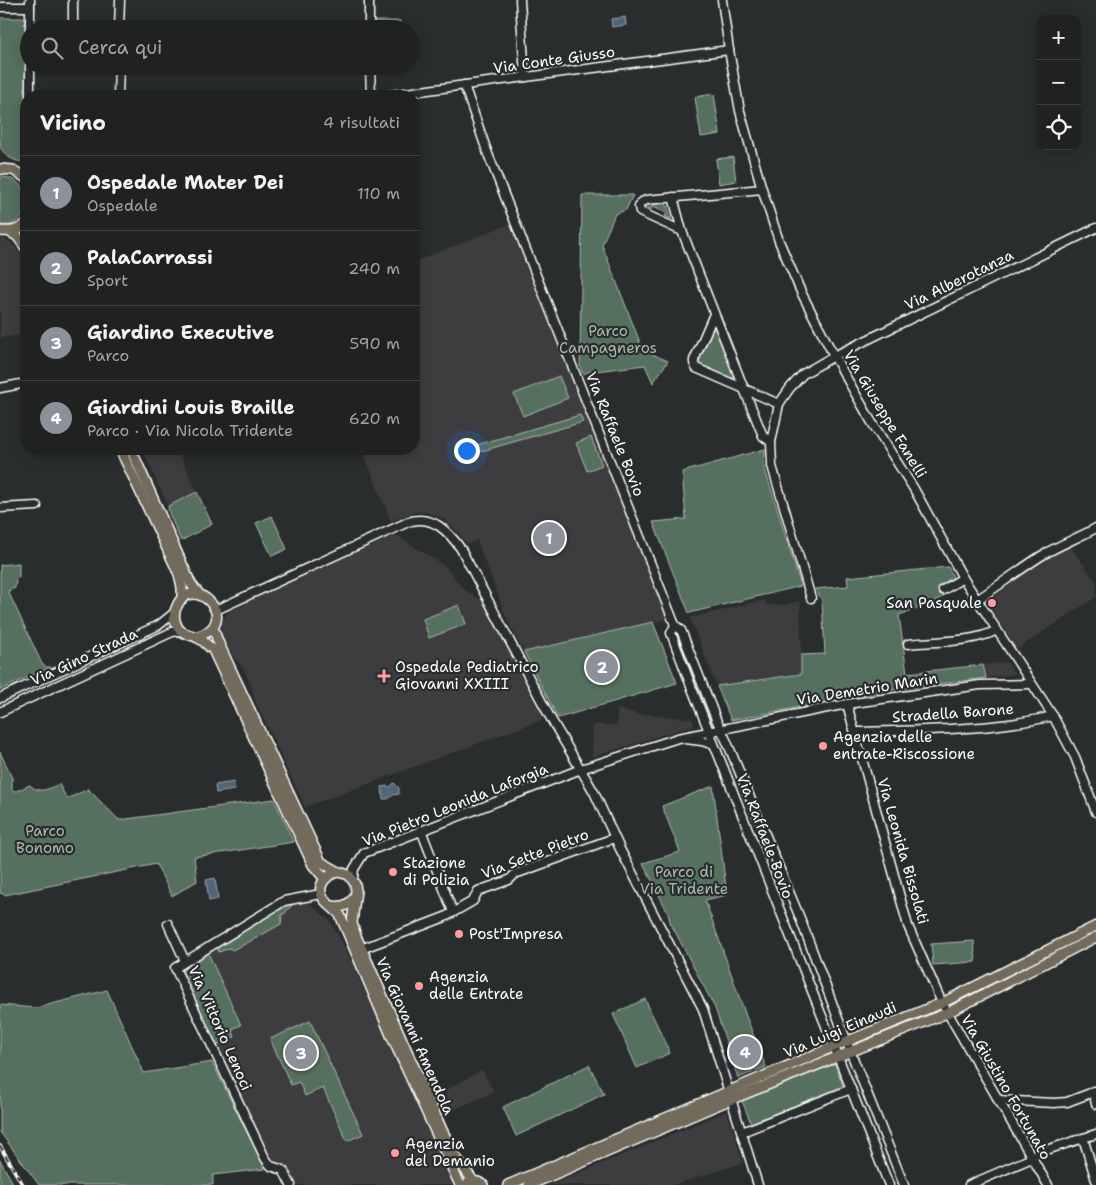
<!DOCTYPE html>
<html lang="it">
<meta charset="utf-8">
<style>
:root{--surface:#202222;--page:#2d2f2f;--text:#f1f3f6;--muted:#a2a4a5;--line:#3d3f40;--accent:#8c9099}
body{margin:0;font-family:"Shantell Sans",sans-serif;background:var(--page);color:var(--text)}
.controls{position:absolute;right:15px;top:15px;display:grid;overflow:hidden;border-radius:10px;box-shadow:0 2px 12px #0003}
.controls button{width:45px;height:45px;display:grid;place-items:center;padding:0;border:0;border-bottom:1px solid var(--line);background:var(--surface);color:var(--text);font:25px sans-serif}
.you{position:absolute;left:466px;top:450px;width:18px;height:18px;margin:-12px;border:4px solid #fff;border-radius:50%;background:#1a73e8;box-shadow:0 0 0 8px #1a73e833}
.badge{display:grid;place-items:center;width:32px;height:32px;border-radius:50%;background:var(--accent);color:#fff;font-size:16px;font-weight:700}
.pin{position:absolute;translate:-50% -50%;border:2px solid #fff;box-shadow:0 1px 5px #0006}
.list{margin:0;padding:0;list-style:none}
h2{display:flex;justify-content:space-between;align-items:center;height:65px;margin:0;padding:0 20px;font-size:21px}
h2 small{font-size:16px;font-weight:400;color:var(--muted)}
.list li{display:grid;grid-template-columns:32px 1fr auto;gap:15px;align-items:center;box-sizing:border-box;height:75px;padding:0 20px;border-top:1px solid var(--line)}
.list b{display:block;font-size:19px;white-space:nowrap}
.list p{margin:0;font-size:16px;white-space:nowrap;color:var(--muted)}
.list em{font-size:16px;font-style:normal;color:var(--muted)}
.icon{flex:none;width:28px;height:28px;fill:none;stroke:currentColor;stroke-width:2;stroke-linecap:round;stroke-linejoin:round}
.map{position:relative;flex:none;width:1096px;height:1185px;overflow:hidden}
.search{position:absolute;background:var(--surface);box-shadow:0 2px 12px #0003;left:20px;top:20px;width:400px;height:55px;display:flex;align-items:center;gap:12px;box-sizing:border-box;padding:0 18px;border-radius:28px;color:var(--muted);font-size:19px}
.panel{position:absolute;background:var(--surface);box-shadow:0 2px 12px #0003;left:20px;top:90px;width:400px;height:365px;border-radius:20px}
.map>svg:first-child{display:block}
</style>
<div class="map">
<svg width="1096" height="1185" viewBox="0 0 1096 1185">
<rect width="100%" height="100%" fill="#2a2d2e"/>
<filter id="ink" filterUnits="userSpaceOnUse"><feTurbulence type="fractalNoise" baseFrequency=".02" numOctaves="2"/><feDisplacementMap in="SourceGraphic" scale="10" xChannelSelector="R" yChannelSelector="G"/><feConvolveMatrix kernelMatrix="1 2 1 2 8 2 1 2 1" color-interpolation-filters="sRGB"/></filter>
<g filter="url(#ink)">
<g fill="#3e3c40">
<polygon points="509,224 667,619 524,652 507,619 477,540 467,544 458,532 444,519 426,512 414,512 391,521 362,449 414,449 414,262"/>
<polygon points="0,238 10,242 20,251 26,265 26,335 0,337"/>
<polygon points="142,449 177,449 197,492 168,506"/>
<polygon points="395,534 446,567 461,586 470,594 483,601 544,719 305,807 255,700 251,684 243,668 231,654 222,637 220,625 227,615 227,612"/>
<polygon points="1068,543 1096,582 1096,597 1017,649 990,608 997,603 993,597 1045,555"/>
<polygon points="765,600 766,605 783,605 800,601 802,674 717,686 690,618"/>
<polygon points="1007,662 1015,674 986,678 983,665"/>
<polygon points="617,709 641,715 641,714 692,719 694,725 592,757 593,725 617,725"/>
<polygon points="292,901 309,903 330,921 344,946 453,1183 452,1185 288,1185 283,1173 265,1169 243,1121 180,968 280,906"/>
<polygon points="482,1070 494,1092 453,1110 444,1091"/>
<polygon points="727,1111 743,1163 673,1185 551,1185"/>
</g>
<g fill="#57705e" stroke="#abb8ae">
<path d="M0 18H26V162C14 162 6 157 0 147Z"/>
<rect x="375" y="21" width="25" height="8"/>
<polygon points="714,94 720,134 701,137 695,97"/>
<polygon points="733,157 736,181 719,184 716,159"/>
<path d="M0 177C36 176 34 230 0 225Z"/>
<polygon points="582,195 633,195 626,210 615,214 602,245 643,350 668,361 653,383 645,365 588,372 583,374 580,366"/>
<polygon points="666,203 672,219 665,216 667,212 653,206 651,210 646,207 646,205"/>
<polygon points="712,329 715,329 734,376 731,379 699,365 698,363"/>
<polygon points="559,376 568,398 523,416 514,394"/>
<polygon points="580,415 583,422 475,453 473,446"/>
<polygon points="591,437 602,465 587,471 576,443"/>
<polygon points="765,449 764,466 801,586 689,613 653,522 686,519 682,472"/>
<polygon points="197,492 212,524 181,541 169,513 168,506"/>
<polygon points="272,516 287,549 272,556 256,523"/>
<polygon points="19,563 19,577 16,580 15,588 8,591 42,664 46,667 51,667 0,690 0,565"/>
<polygon points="948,567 953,577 938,587 944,596 926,606 899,615 907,673 983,665 986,678 891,690 731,720 717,686 801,674 801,655 825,654 822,600 815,589 848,586 847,577"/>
<polygon points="459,605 466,624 429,638 423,619"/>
<polygon points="653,622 677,683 558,718 524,652"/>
<path d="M0 752 12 778V790L16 791 30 785C40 795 49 788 59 784L67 799 88 789 119 820 274 799 294 842 194 857 197 881 172 896 156 864 5 895 0 893Z"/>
<polygon points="713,786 727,895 705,900 746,1016 766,1067 738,1078 715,1008 670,922 668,913 643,863 680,852 662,806"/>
<polygon points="292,902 293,904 284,914 282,914 281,924 249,942 232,950 230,948 219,952 217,948 217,946 281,907"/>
<polygon points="974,941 976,962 933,965 931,944"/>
<polygon points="208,953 241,1025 232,1029 235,1037 217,1046 180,970"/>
<polygon points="107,990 144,1073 212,1062 265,1169 213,1175 213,1185 39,1185 0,1132 0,1005 36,1008"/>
<polygon points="645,999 670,1053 637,1068 613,1014"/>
<polygon points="310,1021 363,1134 347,1141 323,1088 305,1096 299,1082 291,1085 270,1039"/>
<polygon points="835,1064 843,1086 751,1123 742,1101"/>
<polygon points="589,1065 604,1094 516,1136 503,1107"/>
<polygon points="0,1160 14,1185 15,1185 0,1185"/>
</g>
<g fill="#536676" stroke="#98a3ad">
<polygon points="625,17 626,25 612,27 611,19"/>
<polygon points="234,782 235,790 216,793 215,785"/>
<polygon points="394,783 399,788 399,794 393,795 388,799 383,799 382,787 386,786 390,787"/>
<polygon points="215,878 218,899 209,901 206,880"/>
</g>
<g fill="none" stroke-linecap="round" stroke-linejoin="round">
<g stroke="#fff" stroke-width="11">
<g id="minor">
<polyline points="369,0 369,29"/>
<polyline points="520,0 525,77"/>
<polyline points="722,0 729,50 740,111 762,189 779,241 801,292 834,356 871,421 914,489 963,578 1053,716 1075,757 1096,812"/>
<polyline points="0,7 30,7"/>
<polyline points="30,29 30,0"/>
<polyline points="73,29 73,0"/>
<polyline points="119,29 120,0"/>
<polyline points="370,66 371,96"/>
<polyline points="464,85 488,154 675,625 681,630 716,719 727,742 800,918 853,1058 904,1185"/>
<polyline points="30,95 30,66"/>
<polyline points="118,96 119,66"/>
<polyline points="383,96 729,50"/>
<polyline points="673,197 682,231 744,389 763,436 771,442"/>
<polyline points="682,231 640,212 639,207 640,203 646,200 762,189"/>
<polyline points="714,314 694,360 694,363 696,368 779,404"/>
<polyline points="0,388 26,383"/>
<polyline points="0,508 37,506"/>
<polyline points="943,590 963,578"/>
<polyline points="811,598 772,466 771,442 779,404 790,388 803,374 834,356 1096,228"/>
<path d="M977 600C998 586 1019 570 1041 556 1059 545 1078 538 1096 528"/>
<path d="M216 610 408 522C432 514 448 531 461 549L551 719 594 792 620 849 703 1009 758 1185"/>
<polyline points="675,625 671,633 691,686 889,1185"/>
<path d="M908 644C936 641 973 643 997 630"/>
<polyline points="0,698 159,625 174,613"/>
<polyline points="847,704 908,926 942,1003 1048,1185"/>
<polyline points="0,712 172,632 181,631"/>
<path d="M855 732C921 730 989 731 1053 716"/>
<polyline points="685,739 702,741 714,745"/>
<polyline points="421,830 453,912"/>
<polyline points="353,878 354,869 364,853 581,769 678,738 847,704 980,685 1031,684"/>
<polyline points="168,924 185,961"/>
<polyline points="361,949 445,917 473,901 478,891 509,880 515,874 614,838"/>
<polyline points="1093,1091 1096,1104"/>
<polyline points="998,1100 1054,1103 1067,1102 1096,1091"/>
<polyline points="742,1132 851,1089"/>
<polyline points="1083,1138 1096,1180"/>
<polyline points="291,1185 283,1170 271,1166 265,1158 175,968 284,901 321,894"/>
<polyline points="969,1185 1032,1158 1037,1153 1096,1134"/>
</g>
</g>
<g stroke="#fff" stroke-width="12">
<g id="major">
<polyline points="0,169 13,170 26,178"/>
<path d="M0 231C11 232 18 231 26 224"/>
<polyline points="10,232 17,236 26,248"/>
<polyline points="120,449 179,574 182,587 182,599"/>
<polyline points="131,449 191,584 200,595"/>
<polyline points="213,628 219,644 321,862 339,872 349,875 355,884 356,890 352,923 356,936 442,1130 455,1156 474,1182"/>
<path d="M196 637C245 623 193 571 177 606 173 613 174 621 178 628 183 635 191 634 198 638 204 641 208 646 213 650L313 865 325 879"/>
<path d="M339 872C326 874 316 886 323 898 326 903 336 910 340 915L391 1035 460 1185"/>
<path d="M332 906C342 908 350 905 355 896"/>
<polyline points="468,1183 478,1182 483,1185"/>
<polyline points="508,1185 828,1049 942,1003 1096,926"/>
<polyline points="529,1185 722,1103 947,1013 1096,937"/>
</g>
</g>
<use href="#minor" stroke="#2a2d2e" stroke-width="8"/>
<use href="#major" stroke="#726b5a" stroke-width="9"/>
<g stroke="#fff" stroke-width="4">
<polyline id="rail" points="0,1146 23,1185"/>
</g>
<use href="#rail" stroke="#2a2d2e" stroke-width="2" stroke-dasharray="5.5" stroke-linecap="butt"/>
</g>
</g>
<g fill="#ff9aa2" stroke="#2a2d2e" stroke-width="2">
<circle cx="992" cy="603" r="5"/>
<path d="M381.5 668.5h5v5h5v5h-5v5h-5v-5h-5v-5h5z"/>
<circle cx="823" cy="746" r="5"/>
<circle cx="393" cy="872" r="5"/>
<circle cx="459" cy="934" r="5"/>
<circle cx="419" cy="986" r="5"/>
<circle cx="395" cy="1153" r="5"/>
</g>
<g text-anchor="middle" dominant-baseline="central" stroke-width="4.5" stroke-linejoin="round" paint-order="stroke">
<g font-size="15" fill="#fff" stroke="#2a2d2e">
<text transform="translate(554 60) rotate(-8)">Via Conte Giusso</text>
<text transform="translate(959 280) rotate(-26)">Via Alberotanza</text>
<text transform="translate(885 414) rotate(59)">Via Giuseppe Fanelli</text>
<text transform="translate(615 434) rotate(68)">Via Raffaele Bovio</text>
<text transform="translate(84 657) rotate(-25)">Via Gino Strada</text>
<text transform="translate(867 689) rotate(-9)">Via Demetrio Marin</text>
<text transform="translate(953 713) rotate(-4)">Stradella Barone</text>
<text transform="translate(455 805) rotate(-22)">Via Pietro Leonida Laforgia</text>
<text transform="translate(765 836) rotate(69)">Via Raffaele Bovio</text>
<text transform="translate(903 851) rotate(74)">Via Leonida Bissolati</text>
<text transform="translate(535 854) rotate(-21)">Via Sette Pietro</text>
<text transform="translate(220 1028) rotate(66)">Via Vittorio Lenoci</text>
<text transform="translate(840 1030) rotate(-23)">Via Luigi Einaudi</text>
<text transform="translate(415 1036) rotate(66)">Via Giovanni Amendola</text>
<text transform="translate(1006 1087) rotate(60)">Via Giustino Fortunato</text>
</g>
<g font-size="15" fill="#abb8ae" stroke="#2a2d2e">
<text x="608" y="331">Parco<tspan x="608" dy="17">Campagneros</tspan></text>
<text x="45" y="831">Parco<tspan x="45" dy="17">Bonomo</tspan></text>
<text x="684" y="872">Parco di<tspan x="684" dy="17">Via Tridente</tspan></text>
</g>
<g font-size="15" fill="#fff" stroke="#2a2d2e" text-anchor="start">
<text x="982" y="603" text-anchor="end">San Pasquale</text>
<text x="395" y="667">Ospedale Pediatrico<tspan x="395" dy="17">Giovanni XXIII</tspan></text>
<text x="833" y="737">Agenzia delle<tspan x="833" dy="17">entrate-Riscossione</tspan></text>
<text x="403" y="863">Stazione<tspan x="403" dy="17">di Polizia</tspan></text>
<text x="469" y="934">Post'Impresa</text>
<text x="429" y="977">Agenzia<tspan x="429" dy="17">delle Entrate</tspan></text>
<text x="405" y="1144">Agenzia<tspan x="405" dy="17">del Demanio</tspan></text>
</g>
</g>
</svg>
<div class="controls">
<button>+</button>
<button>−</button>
<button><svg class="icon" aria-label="locate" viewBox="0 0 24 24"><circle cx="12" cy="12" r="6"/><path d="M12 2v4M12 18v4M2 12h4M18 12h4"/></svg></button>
</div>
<div class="you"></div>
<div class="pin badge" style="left:549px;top:538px">1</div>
<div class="pin badge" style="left:602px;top:667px">2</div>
<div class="pin badge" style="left:301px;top:1053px">3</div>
<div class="pin badge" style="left:745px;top:1052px">4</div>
<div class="search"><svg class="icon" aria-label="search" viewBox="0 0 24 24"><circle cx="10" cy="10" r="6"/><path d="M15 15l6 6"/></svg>Cerca qui</div>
<section class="panel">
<h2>Vicino<small>4 risultati</small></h2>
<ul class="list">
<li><span class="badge">1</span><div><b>Ospedale Mater Dei</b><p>Ospedale</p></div><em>110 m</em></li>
<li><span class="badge">2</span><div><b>PalaCarrassi</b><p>Sport</p></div><em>240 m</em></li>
<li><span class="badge">3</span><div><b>Giardino Executive</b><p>Parco</p></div><em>590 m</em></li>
<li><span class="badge">4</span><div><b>Giardini Louis Braille</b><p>Parco · Via Nicola Tridente</p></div><em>620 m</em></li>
</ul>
</section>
</div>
